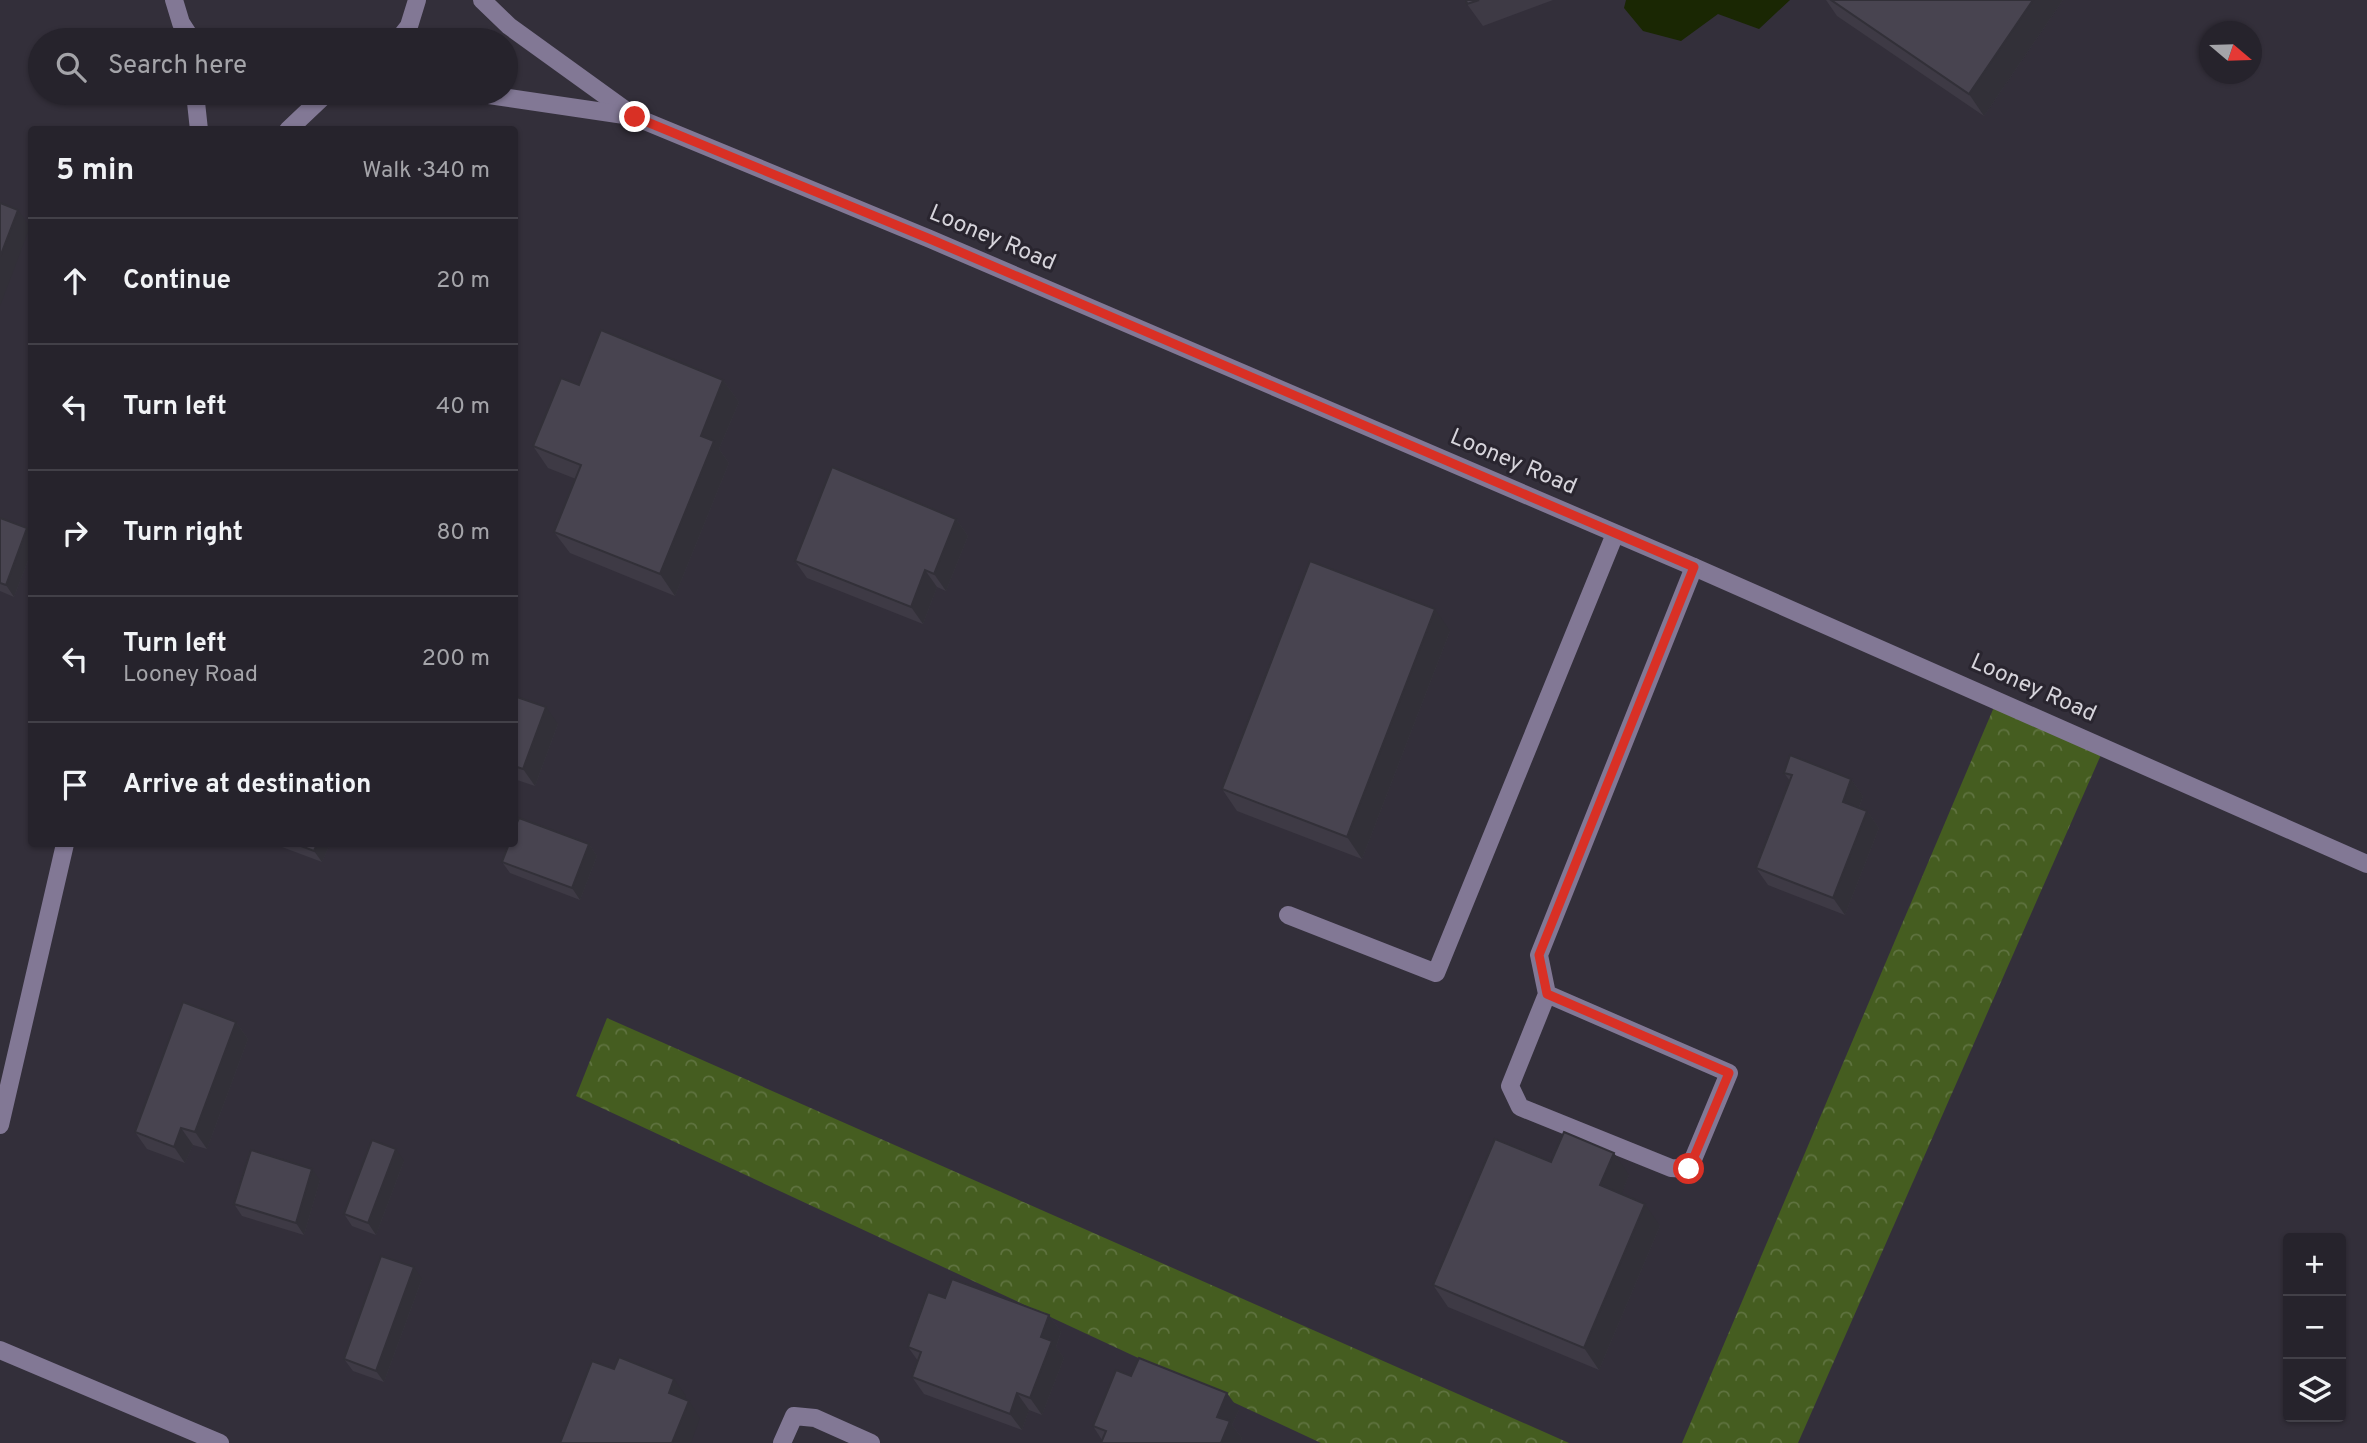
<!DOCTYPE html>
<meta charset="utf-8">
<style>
:root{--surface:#26232c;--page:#2e2b34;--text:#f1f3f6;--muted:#a4a4a9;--line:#424048}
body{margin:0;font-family:Overpass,sans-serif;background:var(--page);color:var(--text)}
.controls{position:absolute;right:21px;bottom:21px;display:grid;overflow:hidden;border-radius:7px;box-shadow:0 2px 5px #0004}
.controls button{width:63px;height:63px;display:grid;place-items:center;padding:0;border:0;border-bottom:2px solid var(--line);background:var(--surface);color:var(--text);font:35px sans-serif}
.compass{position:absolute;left:2199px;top:21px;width:63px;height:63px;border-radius:50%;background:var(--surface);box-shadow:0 2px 5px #0004;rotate:109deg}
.stop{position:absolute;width:21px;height:21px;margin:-16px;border:5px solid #d93025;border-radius:50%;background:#fff}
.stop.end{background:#d93025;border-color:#fff;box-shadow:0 2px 7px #0008}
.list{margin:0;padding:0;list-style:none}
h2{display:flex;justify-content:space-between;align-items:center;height:91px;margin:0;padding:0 28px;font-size:30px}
h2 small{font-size:23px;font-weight:400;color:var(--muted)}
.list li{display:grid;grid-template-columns:46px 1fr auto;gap:21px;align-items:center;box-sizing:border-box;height:126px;padding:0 28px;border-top:2px solid var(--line)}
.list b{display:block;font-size:26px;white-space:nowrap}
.list p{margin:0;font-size:23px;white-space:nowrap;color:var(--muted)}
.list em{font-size:23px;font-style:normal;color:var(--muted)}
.icon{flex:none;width:38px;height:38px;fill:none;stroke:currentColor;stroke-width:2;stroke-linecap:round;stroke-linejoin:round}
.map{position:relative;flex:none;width:2367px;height:1443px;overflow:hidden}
.search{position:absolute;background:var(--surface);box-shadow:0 2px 5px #0004;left:28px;top:28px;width:490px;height:77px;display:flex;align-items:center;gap:18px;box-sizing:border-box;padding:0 24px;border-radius:38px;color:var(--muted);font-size:26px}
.panel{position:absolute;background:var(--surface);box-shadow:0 2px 5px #0004;left:28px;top:126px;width:490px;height:721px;border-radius:7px}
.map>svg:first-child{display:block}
</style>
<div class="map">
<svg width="2367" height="1443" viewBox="0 0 2367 1443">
<defs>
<pattern id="forest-crowns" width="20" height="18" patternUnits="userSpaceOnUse" patternTransform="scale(1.75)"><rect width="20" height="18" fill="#455d20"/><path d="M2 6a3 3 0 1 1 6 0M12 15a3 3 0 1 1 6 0" fill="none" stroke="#5f7340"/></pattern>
</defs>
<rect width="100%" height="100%" fill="#332f3a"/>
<g fill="url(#forest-crowns)">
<polygon points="1997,700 2104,748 1798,1443 1682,1443"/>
<polygon points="607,1018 1569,1443 1321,1443 576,1096"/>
</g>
<polygon fill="#1a2703" points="1626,0 1790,0 1759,29 1718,14 1681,41 1643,31 1624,8"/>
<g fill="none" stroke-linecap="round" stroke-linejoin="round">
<g stroke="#827895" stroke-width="18">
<polyline points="174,0 181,23 192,40"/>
<polyline points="482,0 509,26 635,117 930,239 1694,567 2367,864"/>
<polyline points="398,40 409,26 417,0"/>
<polyline points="195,93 199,130"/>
<polyline points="270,93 312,95 318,93"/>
<polyline points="475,93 631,116"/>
<polyline points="288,130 327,93"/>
<polyline points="1288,915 1436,973 1615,534"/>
<polyline points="1547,994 1510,1086 1520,1107 1671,1168 1689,1169 1729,1073 1547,994 1539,955 1694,567"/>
<polyline points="0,1125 65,844"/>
<polyline points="0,1350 220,1443"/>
<polyline points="782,1443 794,1416 815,1418 871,1443"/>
</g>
</g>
<g fill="#3e3a45">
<polygon points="1466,0 1553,0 1483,26 1467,4"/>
<polygon points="1826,0 2063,0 1984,116 1837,16"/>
<polygon points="723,380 739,402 719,449 729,463 675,596 570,553 554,532 576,479 548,468 533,446 579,385"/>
<polygon points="0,518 27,528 32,533 32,550 14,597 0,591"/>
<polygon points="956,519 968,536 946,591 937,587 923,624 807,578 795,561"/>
<polygon points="1450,631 1362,859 1237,811 1222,789"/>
<polygon points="514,696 558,724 535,786 514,779"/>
<polygon points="1784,773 1851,779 1863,796 1859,808 1867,811 1879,828 1845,915 1768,885 1756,868 1790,781"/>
<polygon points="274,844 330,844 322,862"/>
<polygon points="589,844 597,856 580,900 510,873 502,862"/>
<polygon points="236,1022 248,1039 207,1149 193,1145 185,1163 147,1149 135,1132"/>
<polygon points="404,1161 376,1235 352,1226 344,1214"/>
<polygon points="1551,1162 1629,1175 1621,1194 1660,1226 1599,1370 1448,1307 1433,1285"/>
<polygon points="320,1180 304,1235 242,1216 234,1204"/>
<polygon points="422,1279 384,1382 353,1371 344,1359"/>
<polygon points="1049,1315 1061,1332 1056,1347 1064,1358 1042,1415 1029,1410 1022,1430 924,1394 912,1377 918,1361 908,1347"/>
<polygon points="1239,1410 1232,1425 1242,1438 1240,1443 1101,1443 1102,1440 1093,1426"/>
</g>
<g fill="#323038">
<polygon points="2033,0 2063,0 1984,116 1969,94"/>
<polygon points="18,210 30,227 0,306 0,257"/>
<polygon points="723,380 739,402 719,449 729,463 675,596 660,574 701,436"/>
<polygon points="956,519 968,536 946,591 934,574"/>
<polygon points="27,528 32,533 32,550 14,597 6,585"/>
<polygon points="925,570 937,587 923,624 911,607"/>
<polygon points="1435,609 1450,631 1362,859 1347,837"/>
<polygon points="546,707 558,724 535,786 523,769"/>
<polygon points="1851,779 1863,796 1855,819 1843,802"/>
<polygon points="1867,811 1879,828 1845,915 1833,898"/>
<polygon points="317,844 330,844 322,862 314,851"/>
<polygon points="589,844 597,856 580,900 572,888"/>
<polygon points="236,1022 248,1039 207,1149 195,1132"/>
<polygon points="181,1128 193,1145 185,1163 174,1147"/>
<polygon points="396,1149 404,1161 376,1235 368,1223"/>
<polygon points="1614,1153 1629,1175 1616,1207 1600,1185"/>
<polygon points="312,1169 320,1180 304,1235 296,1223"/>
<polygon points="1645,1204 1660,1226 1599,1370 1584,1348"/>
<polygon points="414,1267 422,1279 384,1382 376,1371"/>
<polygon points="1049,1315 1061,1332 1056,1347 1064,1358 1042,1415 1030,1398 1041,1337"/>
<polygon points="674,1379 686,1396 681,1410 669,1393"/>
<polygon points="1017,1393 1029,1410 1022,1430 1010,1414"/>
<polygon points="1227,1393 1239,1410 1232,1425 1242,1438 1240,1443 1221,1443 1217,1417"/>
<polygon points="689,1401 700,1418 691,1443 672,1443"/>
</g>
<g fill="#484450" stroke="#323038" stroke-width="2">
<polygon points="1466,0 1479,0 1467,4"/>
<polygon points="1831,0 2033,0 1969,94"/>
<polygon points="0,203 18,210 0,257"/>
<polygon points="601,330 723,380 701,436 714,441 660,574 554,532 581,465 533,446 561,378 579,385"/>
<polygon points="832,467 956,519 934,574 925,570 911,607 795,561"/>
<polygon points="0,518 27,528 6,585 0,583"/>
<polygon points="1310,561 1435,609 1347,837 1222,789"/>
<polygon points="514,696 546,707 523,769 514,766"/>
<polygon points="1790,755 1851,779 1843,802 1867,811 1833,898 1756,868 1792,775 1784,773"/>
<polygon points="519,818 589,844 572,888 502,862 509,844 514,844 514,829"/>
<polygon points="296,844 317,844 314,851"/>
<polygon points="183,1002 236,1022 195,1132 181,1128 174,1147 135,1132"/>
<polygon points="1564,1132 1614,1153 1600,1185 1645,1204 1584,1348 1433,1285 1495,1139 1551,1162"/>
<polygon points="372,1140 396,1149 368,1223 344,1214"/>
<polygon points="251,1150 312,1169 296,1223 234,1204"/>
<polygon points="381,1256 414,1267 376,1371 344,1359"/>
<polygon points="952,1279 1049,1315 1041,1337 1052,1341 1030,1398 1017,1393 1010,1414 912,1377 921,1352 908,1347 928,1292 945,1298"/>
<polygon points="619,1357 674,1379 669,1393 689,1401 672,1443 560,1443 592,1361 614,1369"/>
<polygon points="1139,1358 1227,1393 1217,1417 1230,1421 1221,1443 1101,1443 1106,1431 1093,1426 1116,1370 1131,1376"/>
</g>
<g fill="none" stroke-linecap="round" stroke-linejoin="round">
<polyline stroke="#d93025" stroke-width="9" points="635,117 930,239 1694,567 1539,955 1547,994 1729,1073 1689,1169"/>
</g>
<g text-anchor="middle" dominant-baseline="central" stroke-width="6" stroke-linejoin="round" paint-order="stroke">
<g font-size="23" fill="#d6d4db" stroke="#29252f">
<text transform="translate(992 239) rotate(23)">Looney Road</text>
<text transform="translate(1513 463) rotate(23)">Looney Road</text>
<text transform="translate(2033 689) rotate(24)">Looney Road</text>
</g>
</g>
</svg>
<div class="controls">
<button>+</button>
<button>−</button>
<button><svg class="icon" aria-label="layers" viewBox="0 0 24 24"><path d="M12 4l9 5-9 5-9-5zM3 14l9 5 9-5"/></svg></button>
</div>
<svg class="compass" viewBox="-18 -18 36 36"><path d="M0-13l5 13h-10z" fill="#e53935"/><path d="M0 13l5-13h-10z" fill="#a4a4a9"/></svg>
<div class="stop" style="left:1689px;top:1169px"></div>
<div class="stop end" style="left:635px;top:117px"></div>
<div class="search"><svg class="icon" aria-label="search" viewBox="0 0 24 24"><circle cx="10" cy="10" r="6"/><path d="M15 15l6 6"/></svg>Search here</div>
<section class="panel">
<h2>5 min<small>Walk · 340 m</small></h2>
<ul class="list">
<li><svg class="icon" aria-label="ahead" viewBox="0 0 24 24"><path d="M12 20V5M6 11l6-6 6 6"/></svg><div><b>Continue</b></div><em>20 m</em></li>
<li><svg class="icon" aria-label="left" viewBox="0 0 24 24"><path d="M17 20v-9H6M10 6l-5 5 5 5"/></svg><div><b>Turn left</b></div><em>40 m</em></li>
<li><svg class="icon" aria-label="right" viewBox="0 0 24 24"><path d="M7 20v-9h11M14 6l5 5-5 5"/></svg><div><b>Turn right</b></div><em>80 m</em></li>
<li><svg class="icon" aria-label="left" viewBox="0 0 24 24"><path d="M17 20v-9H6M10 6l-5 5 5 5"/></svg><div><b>Turn left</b><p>Looney Road</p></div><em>200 m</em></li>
<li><svg class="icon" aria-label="arrive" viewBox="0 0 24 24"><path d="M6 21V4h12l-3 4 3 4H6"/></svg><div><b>Arrive at destination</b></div></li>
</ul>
</section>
</div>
